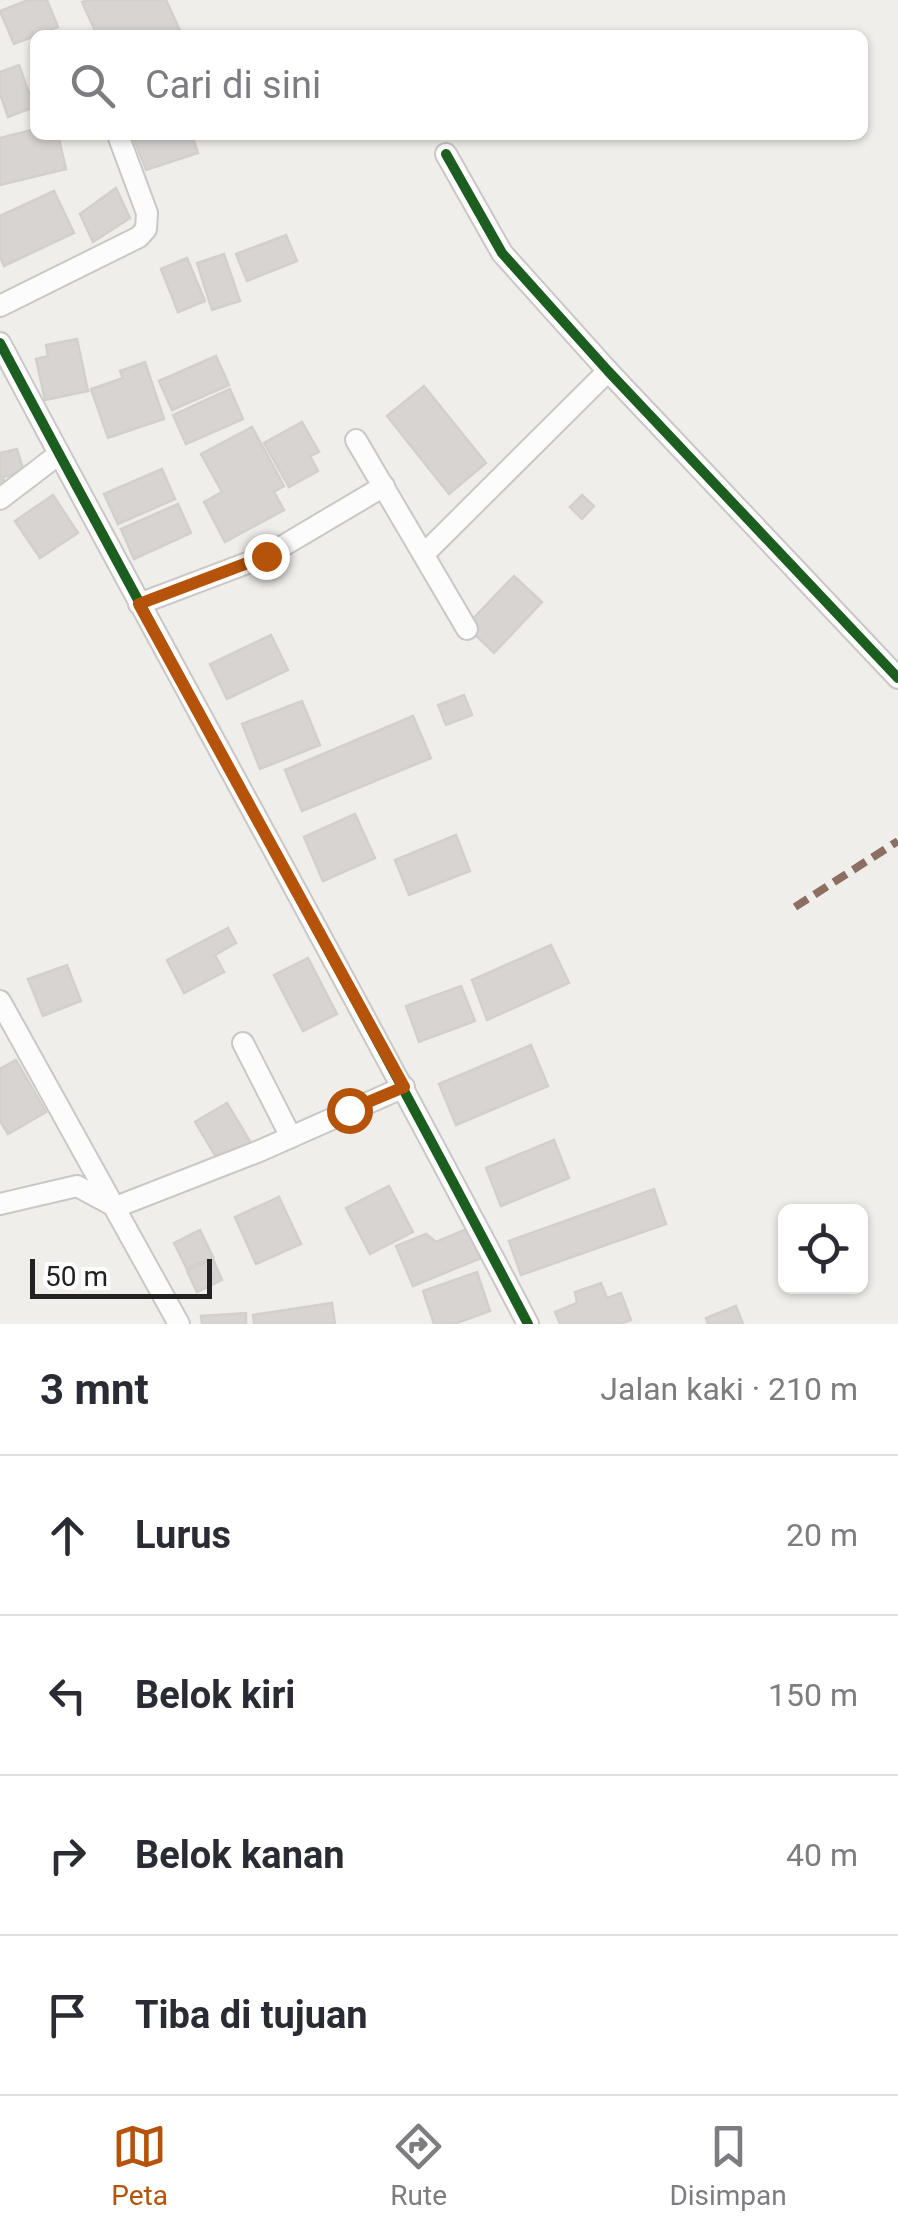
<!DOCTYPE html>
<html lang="id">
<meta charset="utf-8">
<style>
:root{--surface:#fff;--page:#f7f7f7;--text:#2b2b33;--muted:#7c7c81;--line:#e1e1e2;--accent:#b45309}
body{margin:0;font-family:Roboto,sans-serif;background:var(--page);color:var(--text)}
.controls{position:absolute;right:30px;bottom:30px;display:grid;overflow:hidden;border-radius:15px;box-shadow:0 2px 8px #0004}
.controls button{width:90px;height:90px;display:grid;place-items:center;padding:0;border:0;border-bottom:2px solid var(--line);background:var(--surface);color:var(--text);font:50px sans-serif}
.scale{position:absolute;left:30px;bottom:25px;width:182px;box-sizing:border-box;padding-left:10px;border:5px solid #222;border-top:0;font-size:28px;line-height:35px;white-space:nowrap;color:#222;-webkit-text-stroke:8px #fff;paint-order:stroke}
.stop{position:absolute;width:30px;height:30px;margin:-22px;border:8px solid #b45309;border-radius:50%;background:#fff}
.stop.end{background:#b45309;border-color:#fff;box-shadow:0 2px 10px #0008}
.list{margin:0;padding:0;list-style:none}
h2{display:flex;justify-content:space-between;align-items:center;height:130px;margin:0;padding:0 40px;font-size:42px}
h2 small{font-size:32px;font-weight:400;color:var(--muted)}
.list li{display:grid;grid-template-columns:65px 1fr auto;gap:30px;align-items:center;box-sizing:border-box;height:160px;padding:0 40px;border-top:2px solid var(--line)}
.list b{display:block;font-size:38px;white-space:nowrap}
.list em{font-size:32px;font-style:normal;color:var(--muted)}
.icon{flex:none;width:55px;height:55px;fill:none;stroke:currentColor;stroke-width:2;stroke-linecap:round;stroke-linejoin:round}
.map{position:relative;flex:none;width:898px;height:1324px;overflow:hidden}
.search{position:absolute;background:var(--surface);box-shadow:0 2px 8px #0004;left:30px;right:30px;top:30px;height:110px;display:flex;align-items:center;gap:25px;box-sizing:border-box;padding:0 35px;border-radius:15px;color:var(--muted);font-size:38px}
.sheet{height:770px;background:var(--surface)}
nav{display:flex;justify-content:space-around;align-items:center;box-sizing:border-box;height:140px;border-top:2px solid var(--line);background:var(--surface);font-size:28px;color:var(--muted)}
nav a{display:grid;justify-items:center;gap:5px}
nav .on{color:var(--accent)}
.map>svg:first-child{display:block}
</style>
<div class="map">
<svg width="898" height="1324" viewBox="0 0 898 1324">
<rect width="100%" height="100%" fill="#f0eeeb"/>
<g fill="#d7d4d2" stroke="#d3d0cc" stroke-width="2.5">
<polygon points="28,0 47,0 58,27 14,44 0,11"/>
<polygon points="88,0 166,0 182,35 97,35 82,2"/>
<polygon points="19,65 34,107 8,117 0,94 0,72"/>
<polygon points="35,129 35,135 58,135 66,169 0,185 0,138"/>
<polygon points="145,135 192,135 198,153 146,170 134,139"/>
<polygon points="116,188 130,218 93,242 80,214"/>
<polygon points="54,191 74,233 4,266 0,257 0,216"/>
<polygon points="286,235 297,261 247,281 236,254"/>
<polygon points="224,254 240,301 212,310 197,263"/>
<polygon points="187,258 205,301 178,312 161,269"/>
<polygon points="77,339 88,391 45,400 36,359 48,356 46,345"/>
<polygon points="216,356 229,385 172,410 159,381"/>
<polygon points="145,362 164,419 108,438 91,389 123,378 120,371"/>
<polygon points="424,386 486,463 449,494 387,416"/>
<polygon points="230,389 243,419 186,444 173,415"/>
<polygon points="302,422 319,452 310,456 318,471 289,487 264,443"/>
<polygon points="252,427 284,486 274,492 284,510 225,542 204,502 222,492 201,454"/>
<polygon points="17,449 24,472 3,477 5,486 0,487 0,453"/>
<polygon points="162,469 175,499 118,524 104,494"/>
<polygon points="53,495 78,533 40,558 15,521"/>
<polygon points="582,495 594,506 582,519 570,507"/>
<polygon points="178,504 191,533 134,559 121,529"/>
<polygon points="514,576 542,602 494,653 466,626"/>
<polygon points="271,635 288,670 227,699 210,664"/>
<polygon points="464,695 472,715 446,725 438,705"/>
<polygon points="302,701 320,745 260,769 242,724"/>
<polygon points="413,716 431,758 302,811 285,770"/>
<polygon points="355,814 375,858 323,881 304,837"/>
<polygon points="456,835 470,871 409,895 395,860"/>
<polygon points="228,928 236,943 215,955 224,972 184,993 167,960"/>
<polygon points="551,945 569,983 487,1020 472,980"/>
<polygon points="308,958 337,1014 303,1031 274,975"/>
<polygon points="67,965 81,1001 43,1016 28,979"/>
<polygon points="461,986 475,1021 419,1042 406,1006"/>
<polygon points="531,1045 548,1086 456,1125 439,1084"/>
<polygon points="16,1060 46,1112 8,1134 0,1121 0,1069"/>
<polygon points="227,1103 251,1143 219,1162 195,1122"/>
<polygon points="554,1140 569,1178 501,1206 486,1168"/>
<polygon points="389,1186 413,1232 370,1254 346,1208"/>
<polygon points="654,1189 666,1224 521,1275 509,1241"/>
<polygon points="279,1197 301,1244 256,1264 235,1217"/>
<polygon points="469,1228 481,1258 413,1286 396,1246 426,1234 436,1242"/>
<polygon points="200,1230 213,1257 187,1269 174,1243"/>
<polygon points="213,1259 222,1280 197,1292 187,1271"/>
<polygon points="477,1272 490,1311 454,1324 434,1324 423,1291"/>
<polygon points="601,1283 607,1298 621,1293 631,1320 620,1324 560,1324 555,1312 577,1303 575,1292"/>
<polygon points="332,1303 335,1324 254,1324 253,1315"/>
<polygon points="736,1306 743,1324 708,1324 706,1318"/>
<polygon points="246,1313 246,1324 202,1324 201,1316"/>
</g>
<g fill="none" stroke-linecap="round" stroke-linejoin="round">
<g stroke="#c9c8c7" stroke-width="24">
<g id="street">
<polyline points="446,154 502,253 608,371 898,678"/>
<polyline points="0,306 139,237 146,229 147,213 118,135"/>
<path d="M0 343C174 671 356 995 528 1324"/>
<polyline points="356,440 467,629"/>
<polyline points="0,499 59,454"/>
<polyline points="424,554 608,371"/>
<polyline points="139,604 266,556 384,486"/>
<polyline points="0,1001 179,1324"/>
<polyline points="243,1043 291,1137"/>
<polyline points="0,1204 77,1186 116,1207 257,1152 404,1087"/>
</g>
</g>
<use href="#street" stroke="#fdfcfc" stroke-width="20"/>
<polyline stroke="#8d6e63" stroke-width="8" stroke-dasharray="15 8" stroke-linecap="butt" points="795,907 898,841"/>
<g stroke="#fff" stroke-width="16">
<g id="cycleway">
<polyline points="446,154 502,253 608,371 898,678"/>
<path d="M0 343C174 671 356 995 528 1324"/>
</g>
</g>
<use href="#cycleway" stroke="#1b5e20" stroke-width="10"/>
</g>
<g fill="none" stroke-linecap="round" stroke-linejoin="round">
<polyline stroke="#b45309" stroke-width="12" points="266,556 139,604 404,1087 349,1110"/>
</g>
</svg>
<div class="controls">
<button><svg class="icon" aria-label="locate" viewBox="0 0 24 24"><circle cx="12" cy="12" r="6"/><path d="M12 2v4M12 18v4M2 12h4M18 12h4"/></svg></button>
</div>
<div class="scale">50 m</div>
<div class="stop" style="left:349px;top:1110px"></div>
<div class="stop end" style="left:266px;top:556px"></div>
<div class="search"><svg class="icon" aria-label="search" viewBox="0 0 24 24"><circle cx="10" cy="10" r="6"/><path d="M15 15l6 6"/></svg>Cari di sini</div>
</div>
<section class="sheet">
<h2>3 mnt<small>Jalan kaki · 210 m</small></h2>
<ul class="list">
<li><svg class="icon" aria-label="ahead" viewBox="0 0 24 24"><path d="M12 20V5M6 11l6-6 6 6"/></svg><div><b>Lurus</b></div><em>20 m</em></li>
<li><svg class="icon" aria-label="left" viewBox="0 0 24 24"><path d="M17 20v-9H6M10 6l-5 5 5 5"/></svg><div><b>Belok kiri</b></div><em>150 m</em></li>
<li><svg class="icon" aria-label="right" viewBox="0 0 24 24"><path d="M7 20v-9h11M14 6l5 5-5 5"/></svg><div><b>Belok kanan</b></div><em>40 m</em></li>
<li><svg class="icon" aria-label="arrive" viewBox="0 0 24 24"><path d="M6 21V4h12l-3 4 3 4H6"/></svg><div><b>Tiba di tujuan</b></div></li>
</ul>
</section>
<nav>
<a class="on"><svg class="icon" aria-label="map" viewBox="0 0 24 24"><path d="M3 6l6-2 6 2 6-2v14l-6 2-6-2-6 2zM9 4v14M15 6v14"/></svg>Peta</a>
<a><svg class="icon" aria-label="directions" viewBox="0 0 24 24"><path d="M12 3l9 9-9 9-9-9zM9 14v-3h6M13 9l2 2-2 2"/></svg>Rute</a>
<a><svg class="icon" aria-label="saved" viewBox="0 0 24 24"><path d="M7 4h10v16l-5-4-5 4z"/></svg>Disimpan</a>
</nav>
